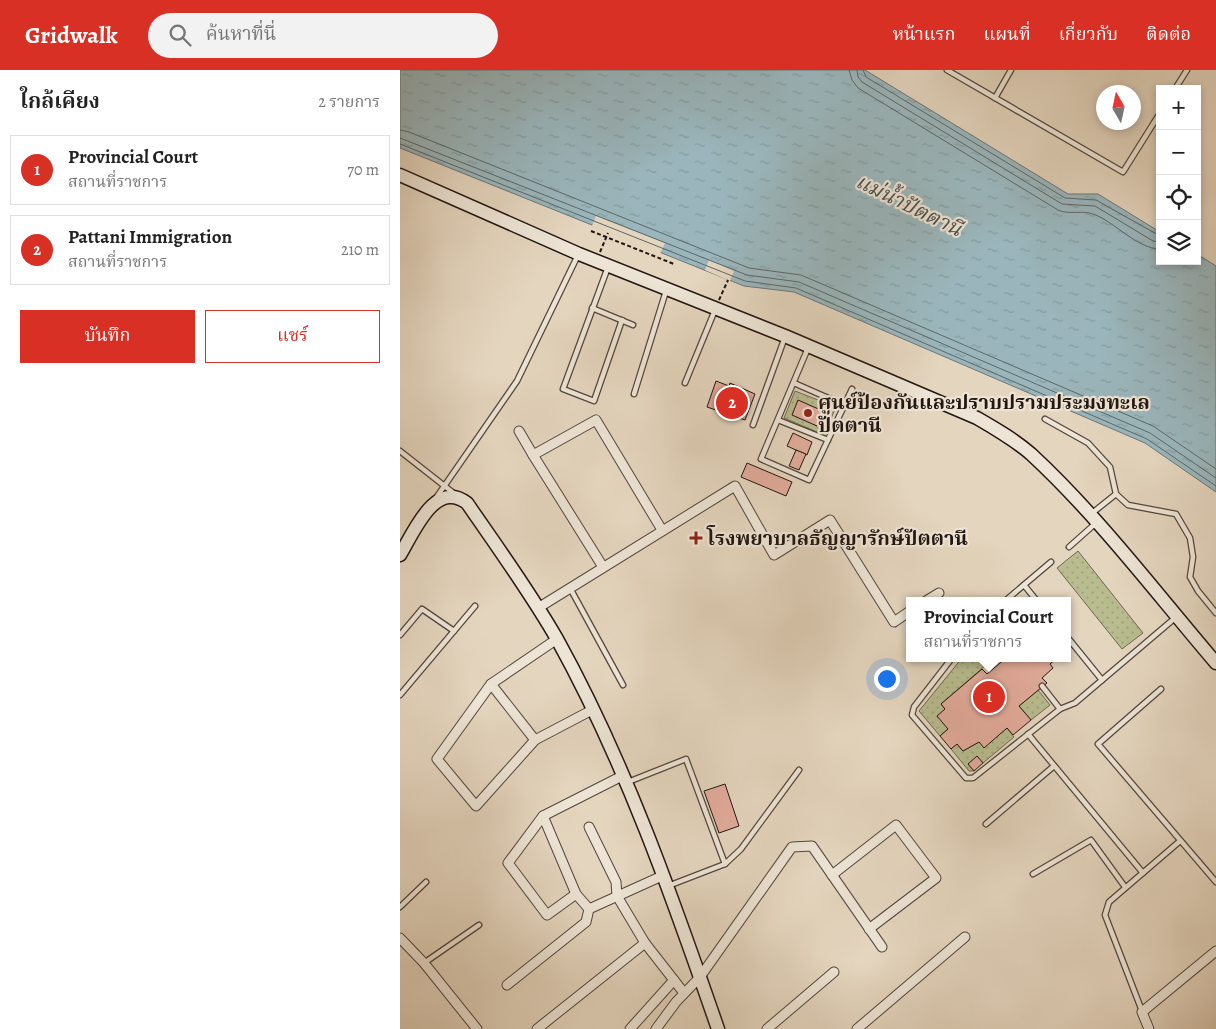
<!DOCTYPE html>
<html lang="th">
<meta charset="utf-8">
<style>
:root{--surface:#fff;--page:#f2f2f2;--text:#222;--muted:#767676;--line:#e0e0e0;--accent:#d93025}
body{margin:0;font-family:Alegreya,"Noto Serif Thai",serif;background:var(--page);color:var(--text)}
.controls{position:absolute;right:15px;top:15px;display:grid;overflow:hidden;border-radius:0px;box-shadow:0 2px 8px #0003}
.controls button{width:45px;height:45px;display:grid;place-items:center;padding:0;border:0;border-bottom:1px solid var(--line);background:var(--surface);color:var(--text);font:25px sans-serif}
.compass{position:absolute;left:696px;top:15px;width:45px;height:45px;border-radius:50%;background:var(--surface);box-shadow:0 2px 8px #0003;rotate:351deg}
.you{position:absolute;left:486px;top:608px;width:18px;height:18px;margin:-12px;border:4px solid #fff;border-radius:50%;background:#1a73e8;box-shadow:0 0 0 8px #1a73e833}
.badge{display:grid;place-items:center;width:32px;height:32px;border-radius:50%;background:var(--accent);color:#fff;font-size:16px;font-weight:700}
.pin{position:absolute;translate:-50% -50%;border:2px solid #fff;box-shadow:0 1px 5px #0006}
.popup{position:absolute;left:506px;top:527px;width:165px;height:65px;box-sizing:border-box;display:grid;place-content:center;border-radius:0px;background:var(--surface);filter:drop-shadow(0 1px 4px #0005);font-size:16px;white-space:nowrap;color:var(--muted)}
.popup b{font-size:19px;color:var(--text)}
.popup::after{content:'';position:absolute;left:50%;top:100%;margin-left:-10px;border:10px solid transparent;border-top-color:var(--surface)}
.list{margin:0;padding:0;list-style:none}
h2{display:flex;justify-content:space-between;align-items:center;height:65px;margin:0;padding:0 20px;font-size:21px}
h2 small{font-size:16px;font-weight:400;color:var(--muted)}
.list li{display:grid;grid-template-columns:32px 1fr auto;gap:15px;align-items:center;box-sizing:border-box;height:70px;margin:0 10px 10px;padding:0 10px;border:1px solid var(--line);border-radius:0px}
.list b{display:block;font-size:19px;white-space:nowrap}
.list p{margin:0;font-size:16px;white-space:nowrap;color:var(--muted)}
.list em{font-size:16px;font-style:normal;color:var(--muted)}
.actions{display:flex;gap:10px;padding:15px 20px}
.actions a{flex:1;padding:11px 0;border:1px solid var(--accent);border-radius:0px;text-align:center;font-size:18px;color:var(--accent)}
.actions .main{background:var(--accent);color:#fff}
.icon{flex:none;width:28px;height:28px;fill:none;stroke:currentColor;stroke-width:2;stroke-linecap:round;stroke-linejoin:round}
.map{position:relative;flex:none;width:816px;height:959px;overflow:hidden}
header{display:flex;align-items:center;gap:30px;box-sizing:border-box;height:70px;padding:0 25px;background:var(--accent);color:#fff}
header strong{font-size:24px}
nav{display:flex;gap:28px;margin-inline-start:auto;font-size:18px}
.search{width:350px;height:45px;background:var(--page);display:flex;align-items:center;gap:12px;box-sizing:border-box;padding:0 18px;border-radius:28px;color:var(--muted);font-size:19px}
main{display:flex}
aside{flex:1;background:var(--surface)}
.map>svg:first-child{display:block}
</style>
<header>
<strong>Gridwalk</strong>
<div class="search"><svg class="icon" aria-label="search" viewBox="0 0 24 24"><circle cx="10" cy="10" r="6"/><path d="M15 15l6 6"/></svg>ค้นหาที่นี่</div>
<nav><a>หน้าแรก</a><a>แผนที่</a><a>เกี่ยวกับ</a><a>ติดต่อ</a></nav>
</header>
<main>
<aside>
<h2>ใกล้เคียง<small>2 รายการ</small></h2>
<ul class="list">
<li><span class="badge">1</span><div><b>Provincial Court</b><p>สถานที่ราชการ</p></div><em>70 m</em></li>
<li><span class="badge">2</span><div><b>Pattani Immigration</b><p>สถานที่ราชการ</p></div><em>210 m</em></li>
</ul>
<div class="actions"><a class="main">บันทึก</a><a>แชร์</a></div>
</aside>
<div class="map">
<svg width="816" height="959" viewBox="0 0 816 959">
<defs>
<pattern id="grass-dots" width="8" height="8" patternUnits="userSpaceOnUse" patternTransform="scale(1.25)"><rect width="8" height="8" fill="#b8bc8f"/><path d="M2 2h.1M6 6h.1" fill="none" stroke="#9ea17a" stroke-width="1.8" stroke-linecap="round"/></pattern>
<pattern id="water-ripples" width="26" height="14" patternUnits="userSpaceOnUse" patternTransform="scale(1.25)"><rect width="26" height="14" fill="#9ab6bc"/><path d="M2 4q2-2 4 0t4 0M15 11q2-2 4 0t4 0" fill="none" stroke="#849ca1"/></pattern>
</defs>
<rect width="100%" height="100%" fill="#e4d5be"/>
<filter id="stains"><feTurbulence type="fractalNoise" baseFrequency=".004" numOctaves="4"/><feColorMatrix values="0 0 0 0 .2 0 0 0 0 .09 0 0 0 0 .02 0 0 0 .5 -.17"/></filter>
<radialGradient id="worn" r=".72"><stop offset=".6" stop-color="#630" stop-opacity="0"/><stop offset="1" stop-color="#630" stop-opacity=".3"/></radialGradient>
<g fill="url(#grass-dots)" stroke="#6d6950">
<polygon points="395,321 436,337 424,365 384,348"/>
<polygon points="678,481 743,563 722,579 657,498"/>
<polygon points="562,588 594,588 541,634 545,639 548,659 540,666 519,641"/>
<polygon points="638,620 650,635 631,650 619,636"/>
<polygon points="607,658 614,667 583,693 577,687 568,694 574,701 569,701 551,679 557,674 563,681 579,672 584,677"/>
</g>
<polygon fill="url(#water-ripples)" stroke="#6a7678" points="0,0 465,0 668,124 698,124 760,162 760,191 797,191 797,184 816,196 816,422 745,373 394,222 344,216 0,78"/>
<g fill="#e4d5be">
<polygon points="196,146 265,173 260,184 192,156"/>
<polygon points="309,190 334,201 330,211 305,200"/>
</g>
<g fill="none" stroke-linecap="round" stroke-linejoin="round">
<g stroke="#5e6666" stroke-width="1">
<path d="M449 0 452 10 458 18 658 140C669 145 682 140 693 144 714 151 737 179 760 179"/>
<polyline points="457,0 458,7 462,12 662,134 695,136 753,171 760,172"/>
<polyline points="463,0 466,7 665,128 696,130 760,166"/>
<polyline points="0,60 9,62 349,198 401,205 753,356 816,399"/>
<polyline points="0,68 347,205 399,212 750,363 816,408"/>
<polyline points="0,74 345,211 396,218 747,369 816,416"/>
</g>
</g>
<g fill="#e2ab9b" stroke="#221611">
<polygon points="316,311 329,316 330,313 355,324 345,350 307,337"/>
<polygon points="398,330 423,341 417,356 392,345"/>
<polygon points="393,363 412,372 407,385 387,376"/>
<polygon points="396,380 406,384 399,400 389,396"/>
<polygon points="347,393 392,412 386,426 341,407"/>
<polygon points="606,588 657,588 650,594 653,598 642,608 647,613 619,636 631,650 613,665 607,658 584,678 579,672 563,681 557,674 551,679 540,666 548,659 537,646 545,639 541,634 582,599 587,604"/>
<polygon points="577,686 583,693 574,701 568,694"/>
<polygon points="325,714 339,756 319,763 304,721"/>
</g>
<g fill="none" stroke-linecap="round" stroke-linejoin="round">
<g stroke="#52463c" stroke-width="7">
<g id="lane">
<polyline points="547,0 723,102 760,43"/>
<polyline points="775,19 787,0"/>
<polyline points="595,28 611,0"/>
<polyline points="208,197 163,319 194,331 222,250"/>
<polyline points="192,238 233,255"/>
<polyline points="408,278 361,389 409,410 452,319"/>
<polyline points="285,313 315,240"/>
<polyline points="394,313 444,335"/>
<polyline points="234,324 266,221"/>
<polyline points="645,349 688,373 710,397 716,424 728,435 776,444 790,468 793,487 790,507 798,521 816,543"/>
<polyline points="378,350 428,370"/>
<polyline points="353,355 385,267"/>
<polyline points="0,381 56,425"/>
<polyline points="36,428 117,311 178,185"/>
<polyline points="691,444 716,424"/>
<polyline points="669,477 696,453"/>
<polyline points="624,515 637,531"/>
<polyline points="170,518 223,615"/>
<polyline points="605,531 651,492"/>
<polyline points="0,565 22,539 54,561"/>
<polyline points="668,568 702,610"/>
<polyline points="552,588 514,637 512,645 566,708 573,708 660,639 675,633 775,548"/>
<polyline points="642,616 660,639"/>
<polyline points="761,619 698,674 816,812"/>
<polyline points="0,625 75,536"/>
<polyline points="628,664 743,803"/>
<polyline points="228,712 286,689 325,794 268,816"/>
<polyline points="586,754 654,696"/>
<polyline points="325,794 341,779 399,700"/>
<polyline points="633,804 691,770 725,817"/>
<polyline points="0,837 26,812"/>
<polyline points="24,893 79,855"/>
<polyline points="742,941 705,845 709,832 780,771"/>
</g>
</g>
<g stroke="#52463c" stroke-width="11">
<g id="street">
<polyline points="119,361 133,385"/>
<polyline points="203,497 133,385 196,350 262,460"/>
<polyline points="526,531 539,523"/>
<polyline points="138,538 335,416 374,485 430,450 494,552 510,541"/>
<polyline points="157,569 91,614 37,689 76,736 135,670 192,640"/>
<polyline points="91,614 135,670"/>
<polyline points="143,746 176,824 189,839"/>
<polyline points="189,757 216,812 217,826 245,873 284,923"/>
<polyline points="432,805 496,755 536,808 469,859"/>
<polyline points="176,824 147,845 108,793 143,746 224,705"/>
<polyline points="0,868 24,893 77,959"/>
<polyline points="107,915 186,852 189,839 262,806"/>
<polyline points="137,959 245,873"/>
<polyline points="230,959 274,910"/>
<polyline points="256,959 276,932 300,907 392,777 412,776 482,877"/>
<polyline points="367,959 434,902"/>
<polyline points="457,959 565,867"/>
<polyline points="749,959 742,942 816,881"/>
</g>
</g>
<g stroke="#221611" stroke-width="15">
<g id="secondary">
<path d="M0 105 179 184 385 266 577 348C596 359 615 370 631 384 699 447 756 523 816 593"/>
<path d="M0 485C14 462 35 409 67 433 98 478 130 522 157 569 225 692 272 826 318 959"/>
</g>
</g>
<g stroke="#221611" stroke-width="2" stroke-dasharray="4 2.5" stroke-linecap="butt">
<polyline points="191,161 274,194"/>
<polyline points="200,182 208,163"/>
<polyline points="319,230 328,210"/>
</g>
<use href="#lane" stroke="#ede4d5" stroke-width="4.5"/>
<use href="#street" stroke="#ede4d5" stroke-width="9"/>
<use href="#secondary" stroke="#ede4d5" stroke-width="12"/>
</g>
<g fill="#8f2418" stroke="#ede4d5" stroke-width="2">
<circle cx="408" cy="343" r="5"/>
<path d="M293.5 460.5h5v5h5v5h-5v5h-5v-5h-5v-5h5z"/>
</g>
<g text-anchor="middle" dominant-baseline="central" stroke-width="4.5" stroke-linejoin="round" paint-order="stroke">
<g font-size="20" font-weight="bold" fill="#221611" stroke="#ede4d5" text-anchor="start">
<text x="418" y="332">ศูนย์ป้องกันและปราบปรามประมงทะเล<tspan x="418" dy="23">ปัตตานี</tspan></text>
<text x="307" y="468">โรงพยาบาลธัญญารักษ์ปัตตานี</text>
</g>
<g font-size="21" font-style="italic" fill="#4c4e4d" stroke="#ede4d5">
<text transform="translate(509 135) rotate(26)">แม่น้ำปัตตานี</text>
</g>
</g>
<rect width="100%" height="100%" filter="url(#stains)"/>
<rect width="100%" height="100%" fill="url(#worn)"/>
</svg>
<div class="controls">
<button>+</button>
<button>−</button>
<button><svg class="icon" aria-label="locate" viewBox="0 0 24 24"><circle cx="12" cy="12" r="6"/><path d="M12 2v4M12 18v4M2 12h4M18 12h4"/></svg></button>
<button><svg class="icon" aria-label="layers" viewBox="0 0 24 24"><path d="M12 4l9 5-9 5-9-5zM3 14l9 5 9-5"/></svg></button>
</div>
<svg class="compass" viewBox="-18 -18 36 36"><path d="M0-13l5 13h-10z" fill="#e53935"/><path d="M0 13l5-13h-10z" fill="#767676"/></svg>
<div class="you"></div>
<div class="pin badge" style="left:589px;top:627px">1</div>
<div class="popup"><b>Provincial Court</b>สถานที่ราชการ</div>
<div class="pin badge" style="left:332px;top:333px">2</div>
</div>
</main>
